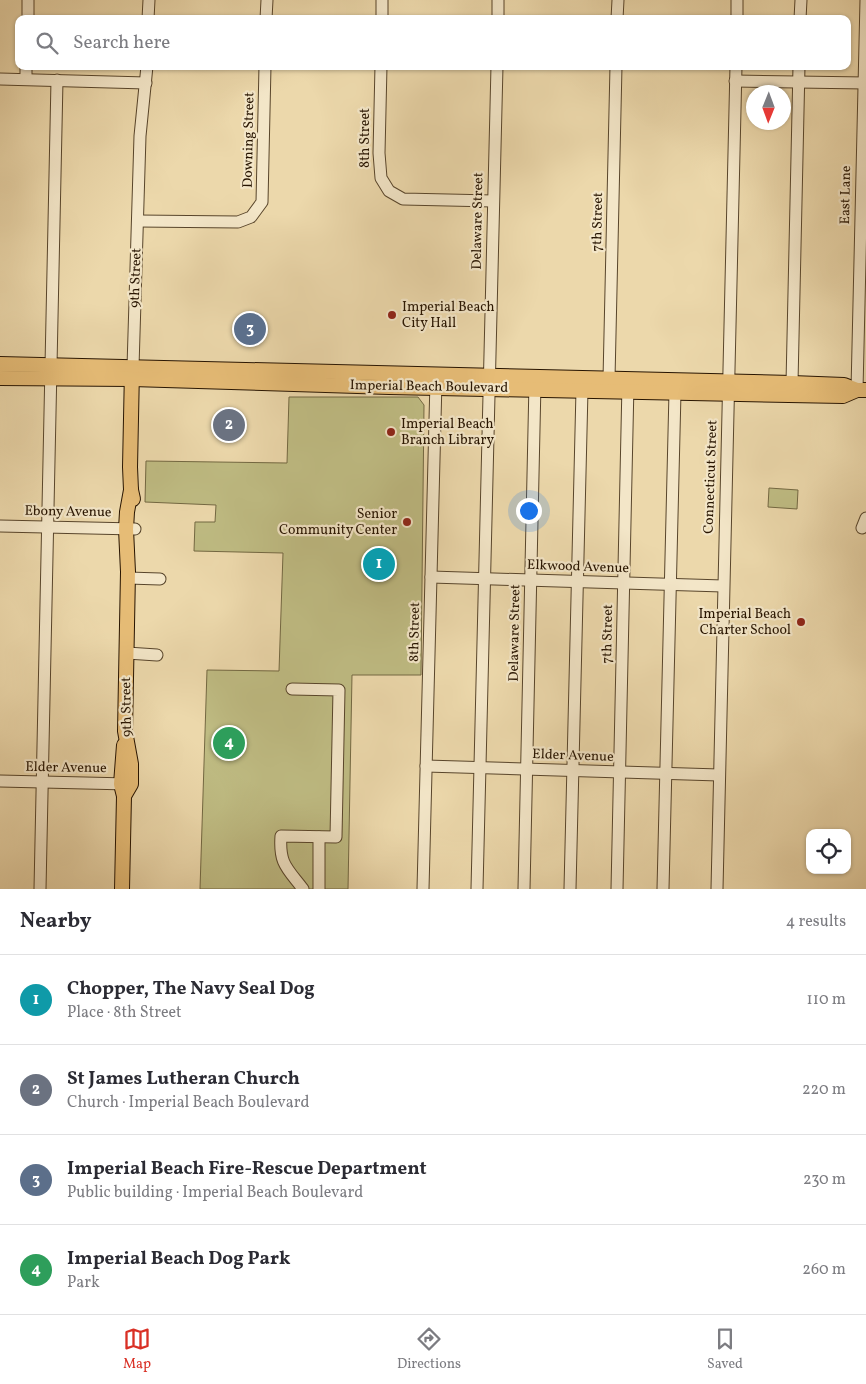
<!DOCTYPE html>
<meta charset="utf-8">
<style>
:root{--surface:#fff;--page:#f7f7f7;--text:#2b2b33;--muted:#7c7c81;--line:#e1e1e2;--accent:#d93025}
body{margin:0;font-family:Vollkorn,serif;background:var(--page);color:var(--text)}
.controls{position:absolute;right:15px;bottom:15px;display:grid;overflow:hidden;border-radius:10px;box-shadow:0 1px 4px #0004}
.controls button{width:45px;height:45px;display:grid;place-items:center;padding:0;border:0;border-bottom:1px solid var(--line);background:var(--surface);color:var(--text);font:25px sans-serif}
.compass{position:absolute;left:746px;top:85px;width:45px;height:45px;border-radius:50%;background:var(--surface);box-shadow:0 1px 4px #0004;rotate:181deg}
.you{position:absolute;left:528px;top:510px;width:18px;height:18px;margin:-12px;border:4px solid #fff;border-radius:50%;background:#1a73e8;box-shadow:0 0 0 8px #1a73e833}
.badge{display:grid;place-items:center;width:32px;height:32px;border-radius:50%;background:var(--accent);color:#fff;font-size:16px;font-weight:700}
.pin{position:absolute;translate:-50% -50%;border:2px solid #fff;box-shadow:0 1px 5px #0006}
.list{margin:0;padding:0;list-style:none}
h2{display:flex;justify-content:space-between;align-items:center;height:65px;margin:0;padding:0 20px;font-size:21px}
h2 small{font-size:16px;font-weight:400;color:var(--muted)}
.list li{display:grid;grid-template-columns:32px 1fr auto;gap:15px;align-items:center;box-sizing:border-box;height:90px;padding:0 20px;border-top:1px solid var(--line)}
.list b{display:block;font-size:19px;white-space:nowrap}
.list p{margin:0;font-size:16px;white-space:nowrap;color:var(--muted)}
.list em{font-size:16px;font-style:normal;color:var(--muted)}
.icon{flex:none;width:28px;height:28px;fill:none;stroke:currentColor;stroke-width:2;stroke-linecap:round;stroke-linejoin:round}
.map{position:relative;flex:none;width:866px;height:889px;overflow:hidden}
.search{position:absolute;background:var(--surface);box-shadow:0 1px 4px #0004;left:15px;right:15px;top:15px;height:55px;display:flex;align-items:center;gap:12px;box-sizing:border-box;padding:0 18px;border-radius:10px;color:var(--muted);font-size:19px}
.sheet{height:425px;background:var(--surface)}
nav{display:flex;justify-content:space-around;align-items:center;box-sizing:border-box;height:70px;border-top:1px solid var(--line);background:var(--surface);font-size:14px;color:var(--muted)}
nav a{display:grid;justify-items:center;gap:2px}
nav .on{color:var(--accent)}
.map>svg:first-child{display:block}
</style>
<div class="map">
<svg width="866" height="889" viewBox="0 0 866 889">
<rect width="100%" height="100%" fill="#ecd8ab"/>
<filter id="stains"><feTurbulence type="fractalNoise" baseFrequency=".004" numOctaves="4"/><feColorMatrix values="0 0 0 0 .2 0 0 0 0 .09 0 0 0 0 .02 0 0 0 .5 -.17"/></filter>
<radialGradient id="worn" r=".72"><stop offset=".6" stop-color="#630" stop-opacity="0"/><stop offset="1" stop-color="#630" stop-opacity=".3"/></radialGradient>
<g fill="#bfbc83" stroke="#736842">
<polygon points="289,397 418,397 424,405 421,675 352,675 348,889 200,889 207,670 279,671 283,553 194,551 195,522 215,522 216,505 145,502 146,461 287,463"/>
<polygon points="769,488 798,490 797,509 768,507"/>
</g>
<g fill="none" stroke-linecap="round" stroke-linejoin="round">
<g stroke="#58452b" stroke-width="13">
<g id="minor">
<polyline points="28,19 28,0"/>
<polyline points="148,19 149,0"/>
<polyline points="266,19 267,0"/>
<polyline points="382,19 382,0"/>
<polyline points="498,19 498,0"/>
<polyline points="617,19 618,0"/>
<polyline points="737,19 737,0"/>
<polyline points="800,19 801,0"/>
<polyline points="381,66 379,153 381,178 389,191 403,199 493,201"/>
<polyline points="0,79 146,83"/>
<polyline points="26,79 26,66"/>
<polyline points="735,81 866,83"/>
<polyline points="138,221 238,222 251,217 262,202 265,66"/>
<polyline points="133,367 140,136 147,66"/>
<polyline points="609,379 616,66"/>
<polyline points="792,383 799,66"/>
<polyline points="857,390 866,0"/>
<polyline points="0,526 135,529"/>
<polyline points="862,528 866,518"/>
<polyline points="431,577 723,586"/>
<polyline points="128,578 160,579"/>
<polyline points="127,653 157,655"/>
<path d="M292 689 339 690 336 837 281 836C279 864 287 868 303 889"/>
<polyline points="426,766 719,775"/>
<polyline points="0,781 128,784"/>
<polyline points="319,837 319,889"/>
<polyline points="40,889 57,80"/>
<polyline points="423,889 436,381"/>
<polyline points="477,889 497,66"/>
<polyline points="524,889 535,383"/>
<polyline points="570,889 582,390"/>
<polyline points="617,889 628,384"/>
<polyline points="663,889 675,392"/>
<polyline points="717,889 736,66"/>
</g>
</g>
<g stroke="#271400" stroke-width="16">
<g id="major">
<polyline points="0,364 792,383 844,385 857,390 866,390"/>
<polyline points="132,370 130,467 131,490 133,499"/>
<polyline points="0,378 132,379 389,387 843,396 857,390"/>
<polyline points="124,745 121,784 124,796"/>
<polyline points="122,889 124,796 131,784 131,764 125,731 128,572 126,529 127,512 131,490"/>
</g>
</g>
<use href="#minor" stroke="#f3e6c8" stroke-width="11"/>
<use href="#major" stroke="#e6bc76" stroke-width="14"/>
</g>
<g fill="#8f2418" stroke="#f3e6c8" stroke-width="2">
<circle cx="392" cy="315" r="5"/>
<circle cx="391" cy="432" r="5"/>
<circle cx="407" cy="522" r="5"/>
<circle cx="801" cy="622" r="5"/>
</g>
<g text-anchor="middle" dominant-baseline="central" stroke-width="4.5" stroke-linejoin="round" paint-order="stroke">
<g font-size="14" fill="#271400" stroke="#f3e6c8">
<text transform="translate(365 138) rotate(-90)">8th Street</text>
<text transform="translate(249 140) rotate(-89)">Downing Street</text>
<text transform="translate(846 195) rotate(-89)">East Lane</text>
<text transform="translate(478 221) rotate(-89)">Delaware Street</text>
<text transform="translate(598 222) rotate(-89)">7th Street</text>
<text transform="translate(136 278) rotate(-88)">9th Street</text>
<text transform="translate(429 387) rotate(1)">Imperial Beach Boulevard</text>
<text transform="translate(711 477) rotate(-88)">Connecticut Street</text>
<text transform="translate(68 512) rotate(1)">Ebony Avenue</text>
<text transform="translate(578 567) rotate(2)">Elkwood Avenue</text>
<text transform="translate(415 632) rotate(-89)">8th Street</text>
<text transform="translate(515 633) rotate(-89)">Delaware Street</text>
<text transform="translate(608 634) rotate(-89)">7th Street</text>
<text transform="translate(127 707) rotate(-91)">9th Street</text>
<text transform="translate(573 756) rotate(2)">Elder Avenue</text>
<text transform="translate(66 768) rotate(1)">Elder Avenue</text>
</g>
<g font-size="14" fill="#271400" stroke="#f3e6c8" text-anchor="start">
<text x="402" y="307">Imperial Beach<tspan x="402" dy="16">City Hall</tspan></text>
<text x="401" y="424">Imperial Beach<tspan x="401" dy="16">Branch Library</tspan></text>
<text x="397" y="514" text-anchor="end">Senior<tspan x="397" dy="16">Community Center</tspan></text>
<text x="791" y="614" text-anchor="end">Imperial Beach<tspan x="791" dy="16">Charter School</tspan></text>
</g>
</g>
<rect width="100%" height="100%" filter="url(#stains)"/>
<rect width="100%" height="100%" fill="url(#worn)"/>
</svg>
<div class="controls">
<button><svg class="icon" aria-label="locate" viewBox="0 0 24 24"><circle cx="12" cy="12" r="6"/><path d="M12 2v4M12 18v4M2 12h4M18 12h4"/></svg></button>
</div>
<svg class="compass" viewBox="-18 -18 36 36"><path d="M0-13l5 13h-10z" fill="#e53935"/><path d="M0 13l5-13h-10z" fill="#7c7c81"/></svg>
<div class="you"></div>
<div class="pin badge" style="left:379px;top:564px;background:#0f9aa8">1</div>
<div class="pin badge" style="left:229px;top:425px;background:#6b7280">2</div>
<div class="pin badge" style="left:250px;top:329px;background:#5c6f8a">3</div>
<div class="pin badge" style="left:229px;top:743px;background:#2e9e5b">4</div>
<div class="search"><svg class="icon" aria-label="search" viewBox="0 0 24 24"><circle cx="10" cy="10" r="6"/><path d="M15 15l6 6"/></svg>Search here</div>
</div>
<section class="sheet">
<h2>Nearby<small>4 results</small></h2>
<ul class="list">
<li><span class="badge" style="background:#0f9aa8">1</span><div><b>Chopper, The Navy Seal Dog</b><p>Place · 8th Street</p></div><em>110 m</em></li>
<li><span class="badge" style="background:#6b7280">2</span><div><b>St James Lutheran Church</b><p>Church · Imperial Beach Boulevard</p></div><em>220 m</em></li>
<li><span class="badge" style="background:#5c6f8a">3</span><div><b>Imperial Beach Fire-Rescue Department</b><p>Public building · Imperial Beach Boulevard</p></div><em>230 m</em></li>
<li><span class="badge" style="background:#2e9e5b">4</span><div><b>Imperial Beach Dog Park</b><p>Park</p></div><em>260 m</em></li>
</ul>
</section>
<nav>
<a class="on"><svg class="icon" aria-label="map" viewBox="0 0 24 24"><path d="M3 6l6-2 6 2 6-2v14l-6 2-6-2-6 2zM9 4v14M15 6v14"/></svg>Map</a>
<a><svg class="icon" aria-label="directions" viewBox="0 0 24 24"><path d="M12 3l9 9-9 9-9-9zM9 14v-3h6M13 9l2 2-2 2"/></svg>Directions</a>
<a><svg class="icon" aria-label="saved" viewBox="0 0 24 24"><path d="M7 4h10v16l-5-4-5 4z"/></svg>Saved</a>
</nav>
